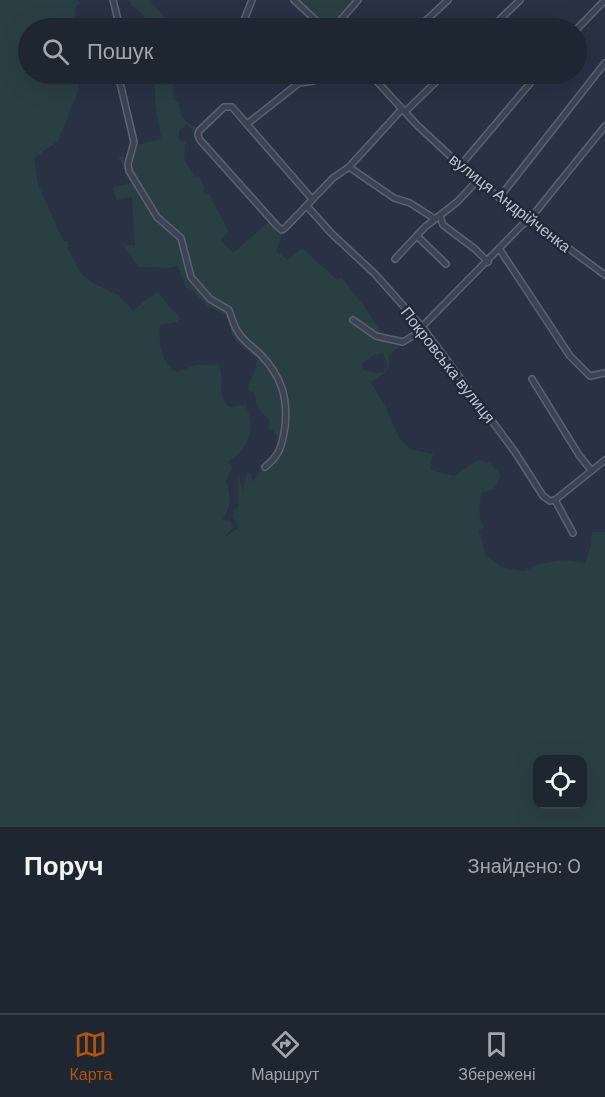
<!DOCTYPE html>
<html lang="uk">
<meta charset="utf-8">
<style>
:root{--surface:#1e2632;--page:#262e3a;--text:#f1f3f6;--muted:#a1a5ac;--line:#3c434d;--accent:#b45309}
body{margin:0;font-family:"DM Sans",sans-serif;background:var(--page);color:var(--text)}
.controls{position:absolute;right:18px;bottom:18px;display:grid;overflow:hidden;border-radius:12px;box-shadow:0 6px 24px #0002}
.controls button{width:54px;height:54px;display:grid;place-items:center;padding:0;border:0;border-bottom:2px solid var(--line);background:var(--surface);color:var(--text);font:30px sans-serif}
.list{margin:0;padding:0;list-style:none}
h2{display:flex;justify-content:space-between;align-items:center;height:78px;margin:0;padding:0 24px;font-size:26px}
h2 small{font-size:20px;font-weight:400;color:var(--muted)}
.icon{flex:none;width:33px;height:33px;fill:none;stroke:currentColor;stroke-width:2;stroke-linecap:round;stroke-linejoin:round}
.map{position:relative;flex:none;width:605px;height:827px;overflow:hidden}
.search{position:absolute;background:var(--surface);box-shadow:0 6px 24px #0002;left:18px;right:18px;top:18px;height:66px;display:flex;align-items:center;gap:15px;box-sizing:border-box;padding:0 21px;border-radius:33px;color:var(--muted);font-size:22px}
.sheet{height:186px;background:var(--surface)}
nav{display:flex;justify-content:space-around;align-items:center;box-sizing:border-box;height:84px;border-top:2px solid var(--line);background:var(--surface);font-size:16px;color:var(--muted)}
nav a{display:grid;justify-items:center;gap:3px}
nav .on{color:var(--accent)}
.map>svg:first-child{display:block}
</style>
<div class="map">
<svg width="605" height="827" viewBox="0 0 605 827">
<rect width="100%" height="100%" fill="#283243"/>
<g fill="#2a3f44" fill-rule="evenodd">
<path d="M0 0H77L80 3 74 9 76 14 66 25 67 28H28V74H79L78 92 58 141 34 158 38 184 63 241H68V249L82 275 93 283 120 296 133 311 149 297 158 293 180 318 177 322 160 325C158 340 162 366 177 372L195 365 218 364C227 378 214 396 230 407L246 405C255 431 250 448 227 462L232 467 226 481C229 489 231 497 229 506 228 511 224 514 223 520L230 521 233 527 225 537 238 528 237 521 233 518 234 510 238 507C239 496 238 486 238 475L243 491 247 473H251L253 482 263 466 276 457 277 436 272 430 269 429V420L258 409 254 392 247 390 255 371 257 359 240 345 232 335 229 321 225 315 209 307 192 290 186 288 178 266 169 268 138 267 123 244 135 246 132 197 116 200 113 187 131 183 118 156 131 160 137 145 158 140 161 137 155 103V74H162L163 82 173 83 174 100 178 101C181 117 183 124 200 128L198 140 195 141 192 129 187 125 179 130V140L184 142 186 141 184 159 195 177 199 176 205 188 203 189 204 194H209L229 232 220 239 233 253 271 220 283 232 276 251 288 260 302 248 337 280 341 277 363 305 384 337 404 343 389 355C391 371 383 375 371 382L384 404 400 439 410 449 433 454 430 470 454 476 478 460 490 463 501 475 494 489 481 493C480 507 477 514 484 527L479 530 486 556 501 567 524 571 539 564 563 560 585 563 591 546 592 532H605V827H0ZM383 353 387 365 384 372 377 373 363 370 362 363 374 355ZM538 760H582V804H538Z"/>
<polygon points="130,0 151,0 153,5 175,28 148,28 143,14 131,5"/>
<polygon points="298,0 355,0 333,26 328,28"/>
</g>
<g fill="none" stroke-linecap="round" stroke-linejoin="round">
<g stroke="#5b6270" stroke-width="8">
<g id="minor">
<polyline points="113,0 120,28"/>
<polyline points="294,0 324,28"/>
<polyline points="241,28 252,0"/>
<polyline points="334,28 358,0"/>
<polyline points="418,28 448,0"/>
<polyline points="491,28 520,0"/>
<polyline points="576,30 605,0"/>
<path d="M118 74 134 142 128 164 129 171 157 217 181 238 191 277 210 299 229 310C232 317 233 325 238 332 243 341 253 347 261 355 282 377 288 398 285 427 282 446 280 455 265 467"/>
<polyline points="370,74 417,125 477,181 605,275"/>
<polyline points="405,112 444,74"/>
<polyline points="247,124 299,83 314,81 327,74"/>
<polyline points="460,166 538,74"/>
<polyline points="349,167 394,198 410,203 435,219"/>
<polyline points="499,198 605,63"/>
<polyline points="312,199 232,107 224,107 199,131 198,135 200,140 277,226 282,230 285,228 333,178 349,167 402,109"/>
<polyline points="307,206 331,233 375,274 423,328 515,452 543,496 550,501 555,500 573,533"/>
<polyline points="440,216 443,225 475,249 488,262"/>
<polyline points="417,236 446,264"/>
<polyline points="500,250 570,356 590,376 605,373"/>
<polyline points="395,259 425,227 457,202 477,181"/>
<polyline points="353,320 376,336 403,342 414,335 521,226 529,220 605,126"/>
<polyline points="532,379 579,455 591,470"/>
<polyline points="555,500 605,460"/>
</g>
</g>
<use href="#minor" stroke="#3c4453" stroke-width="5"/>
</g>
<g text-anchor="middle" dominant-baseline="central" stroke-width="5" stroke-linejoin="round" paint-order="stroke">
<g font-size="16" fill="#bac0cc" stroke="#212938">
<text transform="translate(510 203) rotate(38)">вулиця Андрійченка</text>
<text transform="translate(448 365) rotate(52)">Покровська вулиця</text>
</g>
</g>
</svg>
<div class="controls">
<button><svg class="icon" aria-label="locate" viewBox="0 0 24 24"><circle cx="12" cy="12" r="6"/><path d="M12 2v4M12 18v4M2 12h4M18 12h4"/></svg></button>
</div>
<div class="search"><svg class="icon" aria-label="search" viewBox="0 0 24 24"><circle cx="10" cy="10" r="6"/><path d="M15 15l6 6"/></svg>Пошук</div>
</div>
<section class="sheet">
<h2>Поруч<small>Знайдено: 0</small></h2>
<ul class="list">
</ul>
</section>
<nav>
<a class="on"><svg class="icon" aria-label="map" viewBox="0 0 24 24"><path d="M3 6l6-2 6 2 6-2v14l-6 2-6-2-6 2zM9 4v14M15 6v14"/></svg>Карта</a>
<a><svg class="icon" aria-label="directions" viewBox="0 0 24 24"><path d="M12 3l9 9-9 9-9-9zM9 14v-3h6M13 9l2 2-2 2"/></svg>Маршрут</a>
<a><svg class="icon" aria-label="saved" viewBox="0 0 24 24"><path d="M7 4h10v16l-5-4-5 4z"/></svg>Збережені</a>
</nav>
